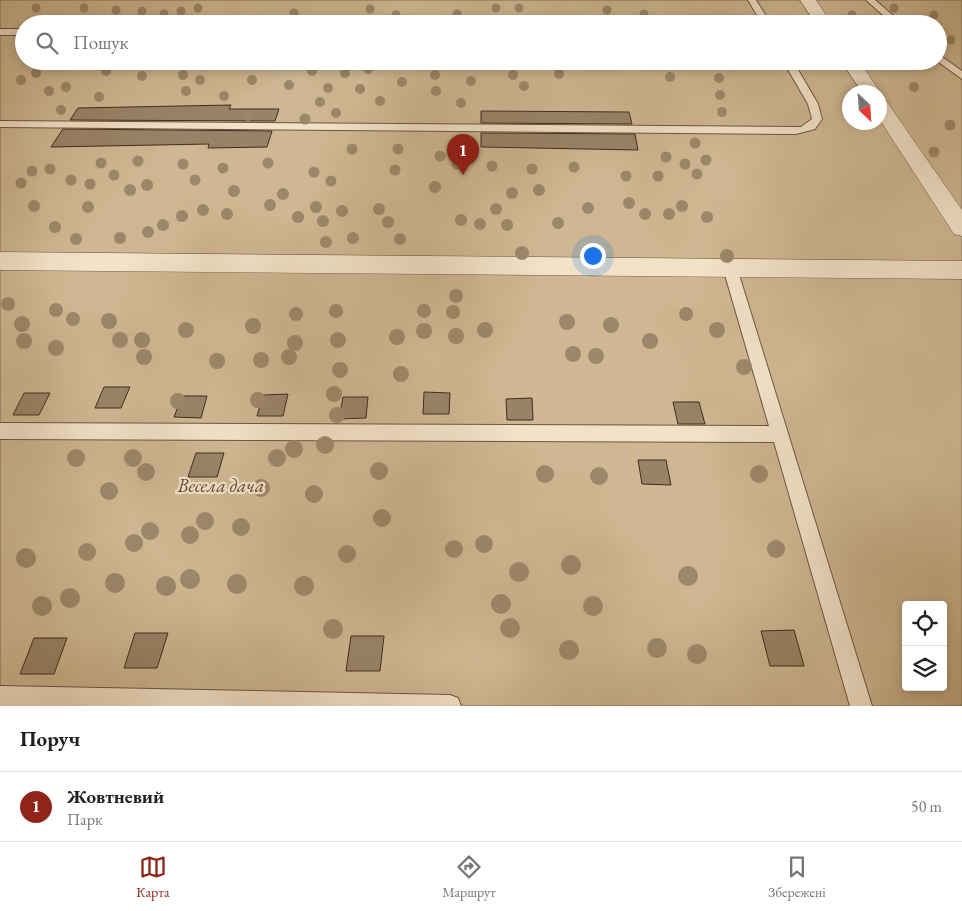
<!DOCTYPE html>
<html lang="uk">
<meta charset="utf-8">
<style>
:root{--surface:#fff;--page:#f6f6f6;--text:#202124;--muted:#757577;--line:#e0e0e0;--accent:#8f2418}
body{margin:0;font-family:"EB Garamond",serif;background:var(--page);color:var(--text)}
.controls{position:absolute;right:15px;bottom:15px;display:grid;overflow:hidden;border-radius:5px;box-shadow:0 2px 8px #0003}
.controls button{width:45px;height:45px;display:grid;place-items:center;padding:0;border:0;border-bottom:1px solid var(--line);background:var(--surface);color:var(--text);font:25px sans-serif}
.compass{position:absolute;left:842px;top:85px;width:45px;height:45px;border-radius:50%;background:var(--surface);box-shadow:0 2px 8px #0003;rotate:155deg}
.you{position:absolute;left:592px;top:255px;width:18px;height:18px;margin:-12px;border:4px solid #fff;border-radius:50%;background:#1a73e8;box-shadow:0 0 0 8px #1a73e833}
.badge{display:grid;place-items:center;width:32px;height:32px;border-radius:50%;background:var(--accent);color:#fff;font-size:16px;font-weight:700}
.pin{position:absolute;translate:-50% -41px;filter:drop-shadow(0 1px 2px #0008)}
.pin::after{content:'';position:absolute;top:26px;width:18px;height:15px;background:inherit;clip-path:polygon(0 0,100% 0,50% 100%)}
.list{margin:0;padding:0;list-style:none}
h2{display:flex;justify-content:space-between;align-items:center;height:65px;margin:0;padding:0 20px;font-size:21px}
h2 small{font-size:16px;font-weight:400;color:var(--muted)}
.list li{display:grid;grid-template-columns:32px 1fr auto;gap:15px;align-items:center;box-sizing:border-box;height:70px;padding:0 20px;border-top:1px solid var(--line)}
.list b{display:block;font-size:19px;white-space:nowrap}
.list p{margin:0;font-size:16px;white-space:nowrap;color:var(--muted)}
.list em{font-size:16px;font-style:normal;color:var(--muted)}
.icon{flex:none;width:28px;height:28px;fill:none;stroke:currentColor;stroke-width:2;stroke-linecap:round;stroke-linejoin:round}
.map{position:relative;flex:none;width:962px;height:706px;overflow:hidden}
.search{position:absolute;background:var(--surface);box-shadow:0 2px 8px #0003;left:15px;right:15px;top:15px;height:55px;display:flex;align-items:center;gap:12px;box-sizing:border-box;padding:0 18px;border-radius:28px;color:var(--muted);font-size:19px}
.sheet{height:135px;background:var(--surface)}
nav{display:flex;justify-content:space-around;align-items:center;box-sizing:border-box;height:70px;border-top:1px solid var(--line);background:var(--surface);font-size:14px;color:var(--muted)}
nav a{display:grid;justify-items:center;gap:2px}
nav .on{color:var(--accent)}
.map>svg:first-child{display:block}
</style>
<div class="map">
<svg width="962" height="706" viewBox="0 0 962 706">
<rect width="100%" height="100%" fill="#ebd3aa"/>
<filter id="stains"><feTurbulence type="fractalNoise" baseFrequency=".004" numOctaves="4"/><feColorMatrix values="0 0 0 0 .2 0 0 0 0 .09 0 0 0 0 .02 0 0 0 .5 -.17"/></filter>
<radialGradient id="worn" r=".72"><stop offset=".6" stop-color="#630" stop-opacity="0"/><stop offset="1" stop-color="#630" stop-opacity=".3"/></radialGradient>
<path fill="#ceb792" stroke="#887258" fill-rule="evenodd" d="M0 0H962V706H0ZM24 24H938V61H24ZM850 92H880V122H850ZM906 605H943V687H906Z"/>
<g fill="#998367" stroke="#412d1e">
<polygon points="231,105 229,109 279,109 275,121 70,120 78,108"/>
<polygon points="481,111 629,112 632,124 481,123"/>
<polygon points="63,129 272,131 267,147 208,148 209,144 51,147"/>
<polygon points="481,133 635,134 638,150 481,147"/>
<polygon points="104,387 130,387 121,408 95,408"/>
<polygon points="424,392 450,393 449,414 423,414"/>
<polygon points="24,393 50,393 39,415 13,415"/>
<polygon points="288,394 283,416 257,416 263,395"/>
<polygon points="182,396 207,396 201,418 174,417"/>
<polygon points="343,397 368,397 366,418 339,419"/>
<polygon points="532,398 533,420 507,420 506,399"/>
<polygon points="673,402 699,402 705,424 678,424"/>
<polygon points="196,453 224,453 217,477 188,477"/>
<polygon points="638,460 666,460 671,485 642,484"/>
<polygon points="794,630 804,666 770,666 761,631"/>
<polygon points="135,633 168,633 157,668 124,668"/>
<polygon points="351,636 384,636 380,671 346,671"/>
<polygon points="34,638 67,638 54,674 20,674"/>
</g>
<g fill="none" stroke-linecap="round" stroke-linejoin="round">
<g stroke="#6c5641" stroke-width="2">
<g id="service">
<polygon points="748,0 756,0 771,24 762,24"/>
<polygon points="866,0 875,0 903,24 893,24"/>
<rect x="0" y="29" width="24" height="6"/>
<polygon points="938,54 962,71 962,79 937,61"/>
<polygon points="783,61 793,61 818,104 822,119 815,129 796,134 0,127 0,121 801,127 812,119 808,104"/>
<polygon points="730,263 735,264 737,268 872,706 850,706 774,442 0,439 0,423 769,426 723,268 725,264"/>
<polygon points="0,686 450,695 458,698 461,706 0,706"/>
</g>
</g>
<g stroke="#6c5641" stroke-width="1">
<g id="minor">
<polygon points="800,0 816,0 832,24 816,24"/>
<polygon points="841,61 859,61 880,92 880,93 862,92"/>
<polygon points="880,100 887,102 962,210 962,236 954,234 880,120"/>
<polygon points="0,252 962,261 962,279 0,270"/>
</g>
</g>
<use href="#service" fill="#f2e2c8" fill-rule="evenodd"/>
<use href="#minor" fill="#f2e2c8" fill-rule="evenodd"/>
</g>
<g fill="#9d876a">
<circle cx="36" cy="8" r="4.5"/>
<circle cx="84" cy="8" r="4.5"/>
<circle cx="198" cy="8" r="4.5"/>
<circle cx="496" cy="8" r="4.5"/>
<circle cx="519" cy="8" r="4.5"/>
<circle cx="894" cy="8" r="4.5"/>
<circle cx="370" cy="9" r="4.5"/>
<circle cx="116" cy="10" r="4.5"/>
<circle cx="607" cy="10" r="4.5"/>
<circle cx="142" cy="11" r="4.5"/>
<circle cx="181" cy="11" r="4.5"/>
<circle cx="294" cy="13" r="4.5"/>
<circle cx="164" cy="14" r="4.5"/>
<circle cx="457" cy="14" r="4.5"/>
<circle cx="644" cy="14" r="4.5"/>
<circle cx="396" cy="15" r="4.5"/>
<circle cx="852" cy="15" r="4.5"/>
<circle cx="934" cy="15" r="4.5"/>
<circle cx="951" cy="40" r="4.5"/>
<circle cx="368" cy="69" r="5"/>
<circle cx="106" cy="71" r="5"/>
<circle cx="312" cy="71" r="5"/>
<circle cx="36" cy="73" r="5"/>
<circle cx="345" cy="73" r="5"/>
<circle cx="559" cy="74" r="5"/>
<circle cx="183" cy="75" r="5"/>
<circle cx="435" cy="75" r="5"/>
<circle cx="513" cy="75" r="5"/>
<circle cx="142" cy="76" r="5"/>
<circle cx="670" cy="77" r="5"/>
<circle cx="719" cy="78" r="5"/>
<circle cx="21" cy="80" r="5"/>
<circle cx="200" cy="80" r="5"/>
<circle cx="252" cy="80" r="5"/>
<circle cx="471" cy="81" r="5"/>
<circle cx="402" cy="82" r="5"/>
<circle cx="289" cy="85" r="5"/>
<circle cx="524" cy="86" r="5"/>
<circle cx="66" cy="87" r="5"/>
<circle cx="914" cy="87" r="5"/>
<circle cx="328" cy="88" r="5"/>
<circle cx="360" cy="89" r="5"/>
<circle cx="49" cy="91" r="5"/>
<circle cx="186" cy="91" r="5"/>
<circle cx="436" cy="91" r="5"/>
<circle cx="720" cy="95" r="5"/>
<circle cx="224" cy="96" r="5"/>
<circle cx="99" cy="97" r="5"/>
<circle cx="380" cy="101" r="5"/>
<circle cx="320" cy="102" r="5"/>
<circle cx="461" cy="103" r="5"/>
<circle cx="61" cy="110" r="5"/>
<circle cx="722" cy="112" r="5"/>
<circle cx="336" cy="113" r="5"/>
<circle cx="248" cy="116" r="5"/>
<circle cx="305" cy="119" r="5.5"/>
<circle cx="950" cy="125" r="5.5"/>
<circle cx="695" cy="143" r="5.5"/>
<circle cx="352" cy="149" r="5.5"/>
<circle cx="398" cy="149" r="5.5"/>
<circle cx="934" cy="152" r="5.5"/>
<circle cx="440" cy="156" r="5.5"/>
<circle cx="666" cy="157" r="5.5"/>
<circle cx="706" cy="160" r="5.5"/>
<circle cx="138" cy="161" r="5.5"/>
<circle cx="101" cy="163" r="5.5"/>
<circle cx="268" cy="163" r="5.5"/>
<circle cx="183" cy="164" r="5.5"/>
<circle cx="457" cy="164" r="5.5"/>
<circle cx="685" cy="164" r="5.5"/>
<circle cx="492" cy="166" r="5.5"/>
<circle cx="574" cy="167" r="5.5"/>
<circle cx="223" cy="168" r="5.5"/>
<circle cx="50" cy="169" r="5.5"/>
<circle cx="532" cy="169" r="5.5"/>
<circle cx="395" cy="170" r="5.5"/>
<circle cx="32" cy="171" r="5.5"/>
<circle cx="314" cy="172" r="5.5"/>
<circle cx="697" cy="174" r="5.5"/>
<circle cx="114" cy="175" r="5.5"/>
<circle cx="626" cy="176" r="5.5"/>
<circle cx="658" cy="176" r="5.5"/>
<circle cx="71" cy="180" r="5.5"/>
<circle cx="195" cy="180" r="5.5"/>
<circle cx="331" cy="181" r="5.5"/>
<circle cx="21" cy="183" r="5.5"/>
<circle cx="90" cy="184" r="5.5"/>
<circle cx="147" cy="185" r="6"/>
<circle cx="435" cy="187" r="6"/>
<circle cx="130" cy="190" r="6"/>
<circle cx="539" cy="190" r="6"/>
<circle cx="234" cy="191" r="6"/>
<circle cx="512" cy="193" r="6"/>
<circle cx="283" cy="194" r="6"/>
<circle cx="629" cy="203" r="6"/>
<circle cx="270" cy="205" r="6"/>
<circle cx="34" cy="206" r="6"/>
<circle cx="682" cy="206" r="6"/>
<circle cx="88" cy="207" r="6"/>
<circle cx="316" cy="207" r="6"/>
<circle cx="588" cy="208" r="6"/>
<circle cx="379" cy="209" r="6"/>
<circle cx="496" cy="209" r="6"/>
<circle cx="203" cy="210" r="6"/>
<circle cx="342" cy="211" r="6"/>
<circle cx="227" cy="214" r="6"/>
<circle cx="645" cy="214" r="6"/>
<circle cx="669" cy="214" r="6"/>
<circle cx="182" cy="216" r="6"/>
<circle cx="298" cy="217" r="6"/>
<circle cx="707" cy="217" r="6"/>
<circle cx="461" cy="220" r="6"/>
<circle cx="323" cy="221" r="6"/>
<circle cx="388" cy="222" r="6"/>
<circle cx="558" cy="223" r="6"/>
<circle cx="480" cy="224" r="6"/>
<circle cx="163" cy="225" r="6"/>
<circle cx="507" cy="225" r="6"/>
<circle cx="55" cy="227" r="6"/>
<circle cx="148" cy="232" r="6"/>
<circle cx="120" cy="238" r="6"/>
<circle cx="353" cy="238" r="6"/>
<circle cx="76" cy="239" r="6"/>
<circle cx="400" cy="239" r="6"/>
<circle cx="326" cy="242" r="6"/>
<circle cx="522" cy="253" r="7"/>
<circle cx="727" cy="256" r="7"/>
<circle cx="456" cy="296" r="7"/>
<circle cx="8" cy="304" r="7"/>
<circle cx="56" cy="310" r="7"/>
<circle cx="336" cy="311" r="7"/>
<circle cx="424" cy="311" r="7"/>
<circle cx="453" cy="312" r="7"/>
<circle cx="296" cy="314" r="7"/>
<circle cx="686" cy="314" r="7"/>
<circle cx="73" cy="319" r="7"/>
<circle cx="109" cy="321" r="8"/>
<circle cx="567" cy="322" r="8"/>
<circle cx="22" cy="324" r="8"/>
<circle cx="611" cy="325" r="8"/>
<circle cx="253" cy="326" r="8"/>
<circle cx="186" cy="330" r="8"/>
<circle cx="485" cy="330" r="8"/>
<circle cx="717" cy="330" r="8"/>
<circle cx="424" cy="331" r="8"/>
<circle cx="456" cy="336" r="8"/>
<circle cx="397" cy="337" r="8"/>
<circle cx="120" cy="340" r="8"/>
<circle cx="142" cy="340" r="8"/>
<circle cx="338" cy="340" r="8"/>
<circle cx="24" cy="341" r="8"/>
<circle cx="650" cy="341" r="8"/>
<circle cx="295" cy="343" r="8"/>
<circle cx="56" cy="348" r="8"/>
<circle cx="573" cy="354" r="8"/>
<circle cx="596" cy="356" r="8"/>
<circle cx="144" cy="357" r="8"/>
<circle cx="289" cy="357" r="8"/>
<circle cx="261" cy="360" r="8"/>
<circle cx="217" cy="361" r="8"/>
<circle cx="744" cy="367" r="8"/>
<circle cx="340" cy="370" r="8"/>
<circle cx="401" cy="374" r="8"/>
<circle cx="334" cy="394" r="8"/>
<circle cx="258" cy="400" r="8"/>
<circle cx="178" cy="401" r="8"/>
<circle cx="337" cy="415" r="8"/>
<circle cx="325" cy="445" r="9"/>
<circle cx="294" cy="449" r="9"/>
<circle cx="76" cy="458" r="9"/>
<circle cx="133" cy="458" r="9"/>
<circle cx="277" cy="458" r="9"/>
<circle cx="379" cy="471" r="9"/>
<circle cx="146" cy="472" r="9"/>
<circle cx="545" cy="474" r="9"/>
<circle cx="759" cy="474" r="9"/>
<circle cx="599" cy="476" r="9"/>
<circle cx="261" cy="488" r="9"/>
<circle cx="109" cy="491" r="9"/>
<circle cx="314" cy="494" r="9"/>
<circle cx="382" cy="518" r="9"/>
<circle cx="205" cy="521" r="9"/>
<circle cx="241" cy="527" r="9"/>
<circle cx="150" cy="531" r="9"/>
<circle cx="190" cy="535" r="9"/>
<circle cx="134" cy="543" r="9"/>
<circle cx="484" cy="544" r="9"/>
<circle cx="454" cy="549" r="9"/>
<circle cx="776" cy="549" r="9"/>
<circle cx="87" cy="552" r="9"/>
<circle cx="347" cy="554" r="9"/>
<circle cx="26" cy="558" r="10"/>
<circle cx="571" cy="565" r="10"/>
<circle cx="519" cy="572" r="10"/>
<circle cx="688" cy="576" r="10"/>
<circle cx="190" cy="579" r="10"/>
<circle cx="115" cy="583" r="10"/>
<circle cx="237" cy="584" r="10"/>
<circle cx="166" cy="586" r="10"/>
<circle cx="304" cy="586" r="10"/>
<circle cx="70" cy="598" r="10"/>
<circle cx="501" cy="604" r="10"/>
<circle cx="42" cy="606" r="10"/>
<circle cx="593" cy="606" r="10"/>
<circle cx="510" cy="628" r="10"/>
<circle cx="333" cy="629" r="10"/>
<circle cx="657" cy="648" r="10"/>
<circle cx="569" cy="650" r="10"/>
<circle cx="697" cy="654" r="10"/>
</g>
<g text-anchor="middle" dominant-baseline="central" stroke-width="4.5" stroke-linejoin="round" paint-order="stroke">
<g font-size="19" font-style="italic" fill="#5d4935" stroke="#f2e2c8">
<text x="221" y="485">Весела дача</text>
</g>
</g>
<rect width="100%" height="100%" filter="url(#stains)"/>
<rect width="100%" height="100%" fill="url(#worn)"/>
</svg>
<div class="controls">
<button><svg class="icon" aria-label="locate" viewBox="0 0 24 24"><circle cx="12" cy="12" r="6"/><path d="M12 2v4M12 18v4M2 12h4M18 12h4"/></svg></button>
<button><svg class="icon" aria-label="layers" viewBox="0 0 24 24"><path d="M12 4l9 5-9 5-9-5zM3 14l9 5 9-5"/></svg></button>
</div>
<svg class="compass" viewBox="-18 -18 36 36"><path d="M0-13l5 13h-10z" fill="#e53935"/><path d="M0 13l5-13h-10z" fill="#757577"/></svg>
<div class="you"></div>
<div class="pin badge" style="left:463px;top:175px">1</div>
<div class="search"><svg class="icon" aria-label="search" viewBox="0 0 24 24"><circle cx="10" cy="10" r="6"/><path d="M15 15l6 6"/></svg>Пошук</div>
</div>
<section class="sheet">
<h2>Поруч<small></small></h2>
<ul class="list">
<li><span class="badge">1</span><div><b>Жовтневий</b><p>Парк</p></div><em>50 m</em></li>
</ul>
</section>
<nav>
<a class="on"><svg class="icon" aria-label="map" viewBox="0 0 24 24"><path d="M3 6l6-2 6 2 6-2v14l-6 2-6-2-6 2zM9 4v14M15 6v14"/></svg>Карта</a>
<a><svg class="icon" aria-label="directions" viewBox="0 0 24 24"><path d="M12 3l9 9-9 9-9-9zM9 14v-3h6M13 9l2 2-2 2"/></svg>Маршрут</a>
<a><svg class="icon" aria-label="saved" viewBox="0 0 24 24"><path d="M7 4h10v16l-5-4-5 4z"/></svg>Збережені</a>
</nav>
